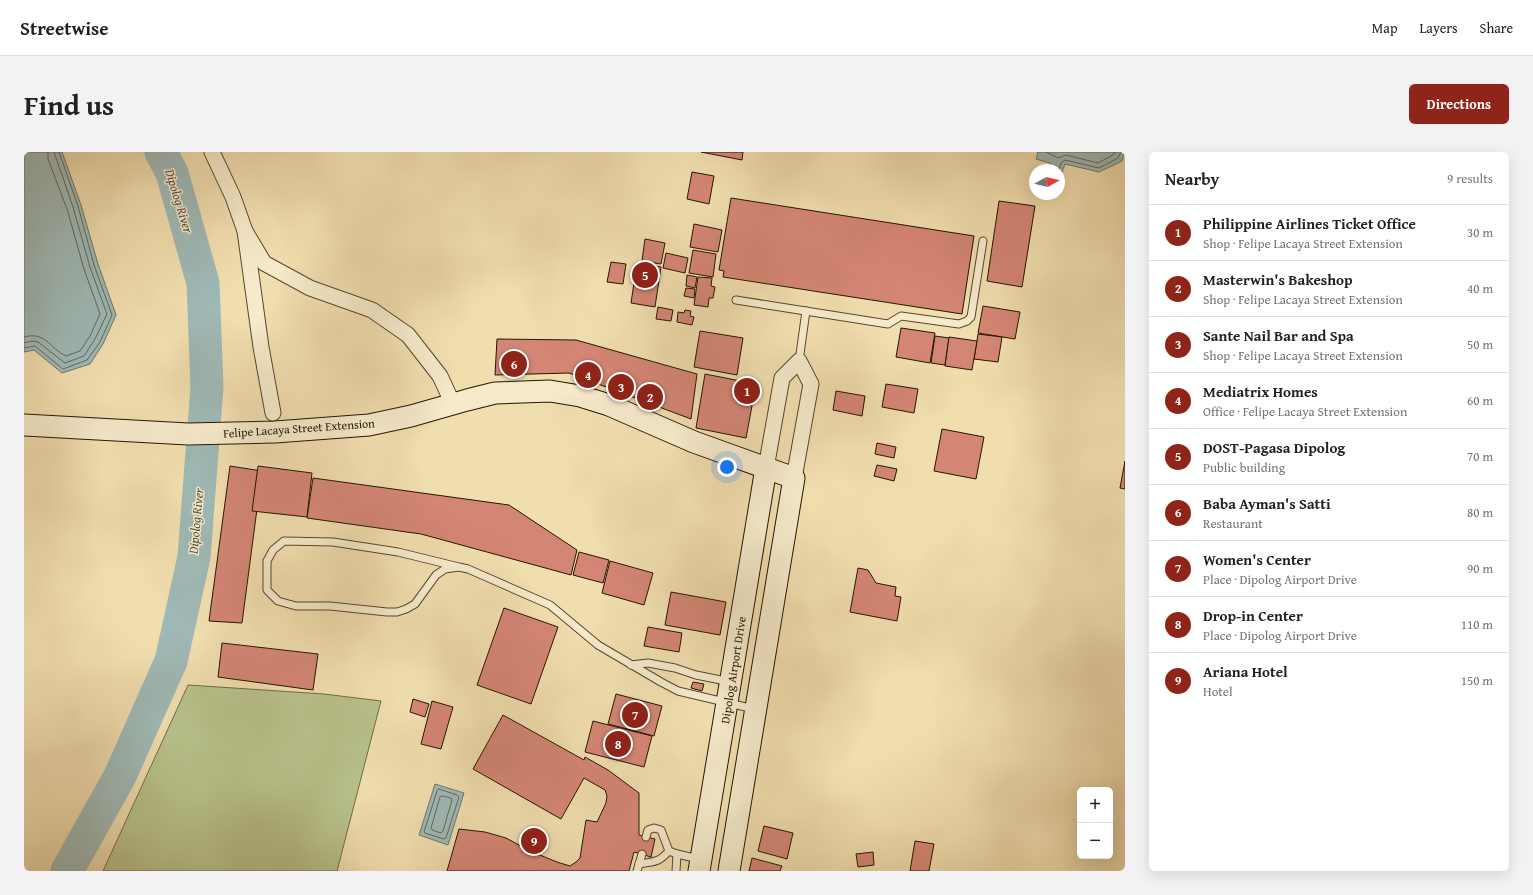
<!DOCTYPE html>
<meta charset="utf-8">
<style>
:root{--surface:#fff;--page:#f2f2f2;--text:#202124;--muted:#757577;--line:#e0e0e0;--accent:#8f2418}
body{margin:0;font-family:"Gentium Book Plus",serif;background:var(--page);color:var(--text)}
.controls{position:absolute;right:12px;bottom:12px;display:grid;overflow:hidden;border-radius:6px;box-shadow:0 4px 16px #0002}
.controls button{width:36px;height:36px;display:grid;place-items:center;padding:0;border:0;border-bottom:1px solid var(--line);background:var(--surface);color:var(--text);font:20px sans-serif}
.compass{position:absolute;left:1005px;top:12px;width:36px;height:36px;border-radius:50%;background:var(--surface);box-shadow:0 4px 16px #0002;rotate:82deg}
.you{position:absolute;left:703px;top:315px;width:14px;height:14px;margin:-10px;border:3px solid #fff;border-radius:50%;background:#1a73e8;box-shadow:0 0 0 6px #1a73e833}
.badge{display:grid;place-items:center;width:26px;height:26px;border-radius:50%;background:var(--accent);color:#fff;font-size:13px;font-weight:700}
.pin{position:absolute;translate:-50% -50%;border:2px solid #fff;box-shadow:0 1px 4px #0006}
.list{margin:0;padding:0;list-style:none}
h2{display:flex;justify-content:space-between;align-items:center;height:52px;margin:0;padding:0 16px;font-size:17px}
h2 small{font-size:13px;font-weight:400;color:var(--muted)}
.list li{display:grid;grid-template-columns:26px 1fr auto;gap:12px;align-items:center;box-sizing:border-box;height:56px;padding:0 16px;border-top:1px solid var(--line)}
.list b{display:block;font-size:15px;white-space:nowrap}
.list p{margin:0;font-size:13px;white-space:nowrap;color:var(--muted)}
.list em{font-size:13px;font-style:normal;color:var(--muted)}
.map{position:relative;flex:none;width:1101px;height:719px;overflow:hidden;border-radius:6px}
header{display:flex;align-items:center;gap:24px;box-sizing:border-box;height:56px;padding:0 20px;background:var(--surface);border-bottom:1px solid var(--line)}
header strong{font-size:19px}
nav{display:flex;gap:22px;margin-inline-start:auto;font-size:14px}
.intro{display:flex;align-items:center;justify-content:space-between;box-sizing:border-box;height:96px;padding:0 24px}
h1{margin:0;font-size:28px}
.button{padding:10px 18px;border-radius:6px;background:var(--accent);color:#fff;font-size:14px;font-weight:700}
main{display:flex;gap:24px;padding:0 24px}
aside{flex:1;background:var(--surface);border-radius:6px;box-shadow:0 4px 16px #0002}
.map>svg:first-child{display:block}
</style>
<header>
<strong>Streetwise</strong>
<nav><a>Map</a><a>Layers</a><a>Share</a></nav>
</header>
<div class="intro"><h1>Find us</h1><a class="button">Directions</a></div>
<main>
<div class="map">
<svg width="1101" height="719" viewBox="0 0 1101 719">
<rect width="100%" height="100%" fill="#f1deaf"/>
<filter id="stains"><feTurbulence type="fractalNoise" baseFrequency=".005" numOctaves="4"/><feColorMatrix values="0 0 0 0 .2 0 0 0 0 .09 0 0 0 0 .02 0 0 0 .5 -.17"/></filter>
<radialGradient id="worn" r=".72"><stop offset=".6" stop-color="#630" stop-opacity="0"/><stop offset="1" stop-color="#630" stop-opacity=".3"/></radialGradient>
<polygon fill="#b8c28c" stroke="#6e6c47" points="164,533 300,542 357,549 313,719 79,719"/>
<g fill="#9fb9b6" stroke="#6d776e">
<polygon points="0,0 38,0 57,53 74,112 92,163 79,192 66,212 38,221 10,198 0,200"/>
<polygon points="1014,0 1100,0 1098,9 1075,20 1041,12 1035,28 1035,18 1026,18 1026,11 1012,7"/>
<polygon points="411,632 440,641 424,693 395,683"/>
</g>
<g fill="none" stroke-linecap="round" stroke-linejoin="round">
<g stroke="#61675c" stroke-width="1">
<polyline points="1022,0 1034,6 1042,3 1074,11 1089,3 1091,0"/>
<polyline points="1035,18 1037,11 1041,8 1075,16 1094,6 1097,0"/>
<path d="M0 185C22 179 25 196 42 204L56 199 66 184 76 162 60 117 43 57 24 7V0"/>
<polyline points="0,191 8,189 14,190 41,211 60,204 71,187 83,162 66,115 49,55 30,0"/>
<polyline points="0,196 11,194 39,217 63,208 76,190 88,163 70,113 54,54 35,0"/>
<polygon points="415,637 433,643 435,645 422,686 420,687 401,681 400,680 413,639"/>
<polygon points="419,644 427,646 428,648 419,679 417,681 408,678 407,676 416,645"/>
</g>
<polyline stroke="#9fb9b6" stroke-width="33" points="43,719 96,624 147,509 170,405 183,235 179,131 148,21 137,0"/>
</g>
<g fill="#d48675" stroke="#231502">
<polygon points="677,0 719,0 718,8"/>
<polygon points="668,20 690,24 685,52 663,47"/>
<polygon points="707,46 950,84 938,162 699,125 700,119 695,118"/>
<polygon points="975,49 1011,54 998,135 963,129"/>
<polygon points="670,72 698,78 694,100 666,95"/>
<polygon points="621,87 641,91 637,112 618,109"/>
<polygon points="669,98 692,102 689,125 665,121"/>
<polygon points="642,101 664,106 661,121 639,116"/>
<polygon points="587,110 602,112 599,132 583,130"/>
<polygon points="613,111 637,115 631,155 607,151"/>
<polygon points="663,123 673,125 671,136 662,134"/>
<polygon points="674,125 688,126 687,134 691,135 689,146 685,146 684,155 670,153"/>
<polygon points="662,136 671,137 670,146 660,144"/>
<polygon points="959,154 996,160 991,187 954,181"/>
<polygon points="634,155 649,158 647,169 632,167"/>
<polygon points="661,158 667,159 666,164 670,165 668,173 653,170 654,160 660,161"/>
<polygon points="877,176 911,181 906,211 872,205"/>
<polygon points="676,179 719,186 713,223 670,215"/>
<polygon points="954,182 978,185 974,210 950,207"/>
<polygon points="911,184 925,186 921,213 907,211"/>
<polygon points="925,185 953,189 948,218 921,214"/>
<polygon points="473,187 552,188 673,222 667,267 545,221 471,223"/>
<polygon points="681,222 732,232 722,286 672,276"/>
<polygon points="862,232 894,237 890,261 858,255"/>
<polygon points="812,239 841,244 838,264 809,258"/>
<polygon points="918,277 960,285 952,327 910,319"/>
<polygon points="853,291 872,295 870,306 851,302"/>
<polygon points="1101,309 1101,337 1096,336"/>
<polygon points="853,313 873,317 870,329 850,324"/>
<polygon points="206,314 238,319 218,471 185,469"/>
<polygon points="234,314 288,321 283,365 228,359"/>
<polygon points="289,326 485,353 553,398 547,423 397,382 283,366"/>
<polygon points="555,400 585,408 579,431 549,423"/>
<polygon points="586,409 629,421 620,453 578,441"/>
<polygon points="834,416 844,418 852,431 872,435 871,444 877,445 873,469 826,460"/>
<polygon points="647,440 702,450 696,483 641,473"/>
<polygon points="480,456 534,475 507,552 453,533"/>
<polygon points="624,475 658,481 655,500 620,494"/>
<polygon points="198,491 294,502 289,538 194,525"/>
<polygon points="669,530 680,532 678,539 667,536"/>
<polygon points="592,542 638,554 630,584 584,572"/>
<polygon points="389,547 405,552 401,565 386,560"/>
<polygon points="408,549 429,555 417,597 397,592"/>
<polygon points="479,563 560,608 561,605 584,618 615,641 615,683 631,687 627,705 610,700 605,719 423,719 435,677 461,680 482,686 506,699 533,710 546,714 552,710 556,706 562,668 573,670 582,651 583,644 581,638 560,626 537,667 449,617"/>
<polygon points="569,569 628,584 620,615 561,600"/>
<polygon points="740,674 769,681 763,707 734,699"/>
<polygon points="891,689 910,692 905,719 886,719"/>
<polygon points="849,700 850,713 834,715 832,702"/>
<polygon points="728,706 758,714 756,719 725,719"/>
</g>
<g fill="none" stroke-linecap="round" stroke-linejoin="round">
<g stroke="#56472d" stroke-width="9">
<g id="lane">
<polyline points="712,148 864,172 877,164 935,172 943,169 947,165 959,89"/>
<polyline points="775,209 782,159"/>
<polyline points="435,415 374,400 309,390 260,389 249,398 243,409 243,438 254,449 272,454 306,454 363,460 373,460 382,457 391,452 412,423 421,417 435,415 444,417 526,453 574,493 637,530 654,539 730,557"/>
<polyline points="607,513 624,511 651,516 672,523 697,528"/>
<polyline points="622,685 624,678 630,676 637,678 645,699 653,702 675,707"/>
<path d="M615 712C630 709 633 712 645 699"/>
<polyline points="613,719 618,702"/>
<polyline points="652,719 653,702"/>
</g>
</g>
<g stroke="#56472d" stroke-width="17">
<g id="street">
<polyline points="188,0 209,45 221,79 237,195 249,261"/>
<polyline points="221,79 240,111 286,136 348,158 384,183 416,224 429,252"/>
<polyline points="742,316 758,226 775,209 787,232 770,326"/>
</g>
</g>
<g stroke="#231502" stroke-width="23">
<g id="secondary">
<polyline points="0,273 164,282 251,280 345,273 387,264 443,248 471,241 526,239 556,244 585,253 670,290 770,326 705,719"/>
<polyline points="675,719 742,316"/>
</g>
</g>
<use href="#lane" stroke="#f6eacb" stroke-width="7"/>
<use href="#street" stroke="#f6eacb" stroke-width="15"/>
<use href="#secondary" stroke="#f6eacb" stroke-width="21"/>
</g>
<g text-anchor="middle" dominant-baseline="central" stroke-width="3" stroke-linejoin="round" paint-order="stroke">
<g font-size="12" fill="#231502" stroke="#f6eacb">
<text transform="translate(275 276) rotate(-4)">Felipe Lacaya Street Extension</text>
<text transform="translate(709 518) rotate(-81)">Dipolog Airport Drive</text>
</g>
<g font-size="13" font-style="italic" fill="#4e4e41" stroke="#f6eacb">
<text transform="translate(155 49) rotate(73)">Dipolog River</text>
<text transform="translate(172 369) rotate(-85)">Dipolog River</text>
</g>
</g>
<rect width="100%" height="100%" filter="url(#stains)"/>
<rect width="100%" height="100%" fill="url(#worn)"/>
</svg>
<div class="controls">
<button>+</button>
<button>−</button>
</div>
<svg class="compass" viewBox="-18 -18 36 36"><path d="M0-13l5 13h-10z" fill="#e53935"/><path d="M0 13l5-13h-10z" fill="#757577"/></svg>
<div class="you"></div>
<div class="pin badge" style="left:723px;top:239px">1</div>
<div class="pin badge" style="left:626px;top:245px">2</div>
<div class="pin badge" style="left:597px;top:235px">3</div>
<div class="pin badge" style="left:564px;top:223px">4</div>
<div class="pin badge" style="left:621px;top:123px">5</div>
<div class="pin badge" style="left:490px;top:212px">6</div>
<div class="pin badge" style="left:611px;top:563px">7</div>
<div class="pin badge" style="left:594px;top:592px">8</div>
<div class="pin badge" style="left:510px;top:689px">9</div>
</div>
<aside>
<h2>Nearby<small>9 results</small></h2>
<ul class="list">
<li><span class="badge">1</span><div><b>Philippine Airlines Ticket Office</b><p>Shop · Felipe Lacaya Street Extension</p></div><em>30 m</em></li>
<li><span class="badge">2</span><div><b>Masterwin's Bakeshop</b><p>Shop · Felipe Lacaya Street Extension</p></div><em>40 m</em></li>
<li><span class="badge">3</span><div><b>Sante Nail Bar and Spa</b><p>Shop · Felipe Lacaya Street Extension</p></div><em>50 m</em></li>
<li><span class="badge">4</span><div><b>Mediatrix Homes</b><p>Office · Felipe Lacaya Street Extension</p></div><em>60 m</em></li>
<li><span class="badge">5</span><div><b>DOST-Pagasa Dipolog</b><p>Public building</p></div><em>70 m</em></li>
<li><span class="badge">6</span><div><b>Baba Ayman's Satti</b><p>Restaurant</p></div><em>80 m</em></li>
<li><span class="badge">7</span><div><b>Women's Center</b><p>Place · Dipolog Airport Drive</p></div><em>90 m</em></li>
<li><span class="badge">8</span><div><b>Drop-in Center</b><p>Place · Dipolog Airport Drive</p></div><em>110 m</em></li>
<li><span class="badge">9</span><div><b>Ariana Hotel</b><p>Hotel</p></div><em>150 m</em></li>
</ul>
</aside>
</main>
